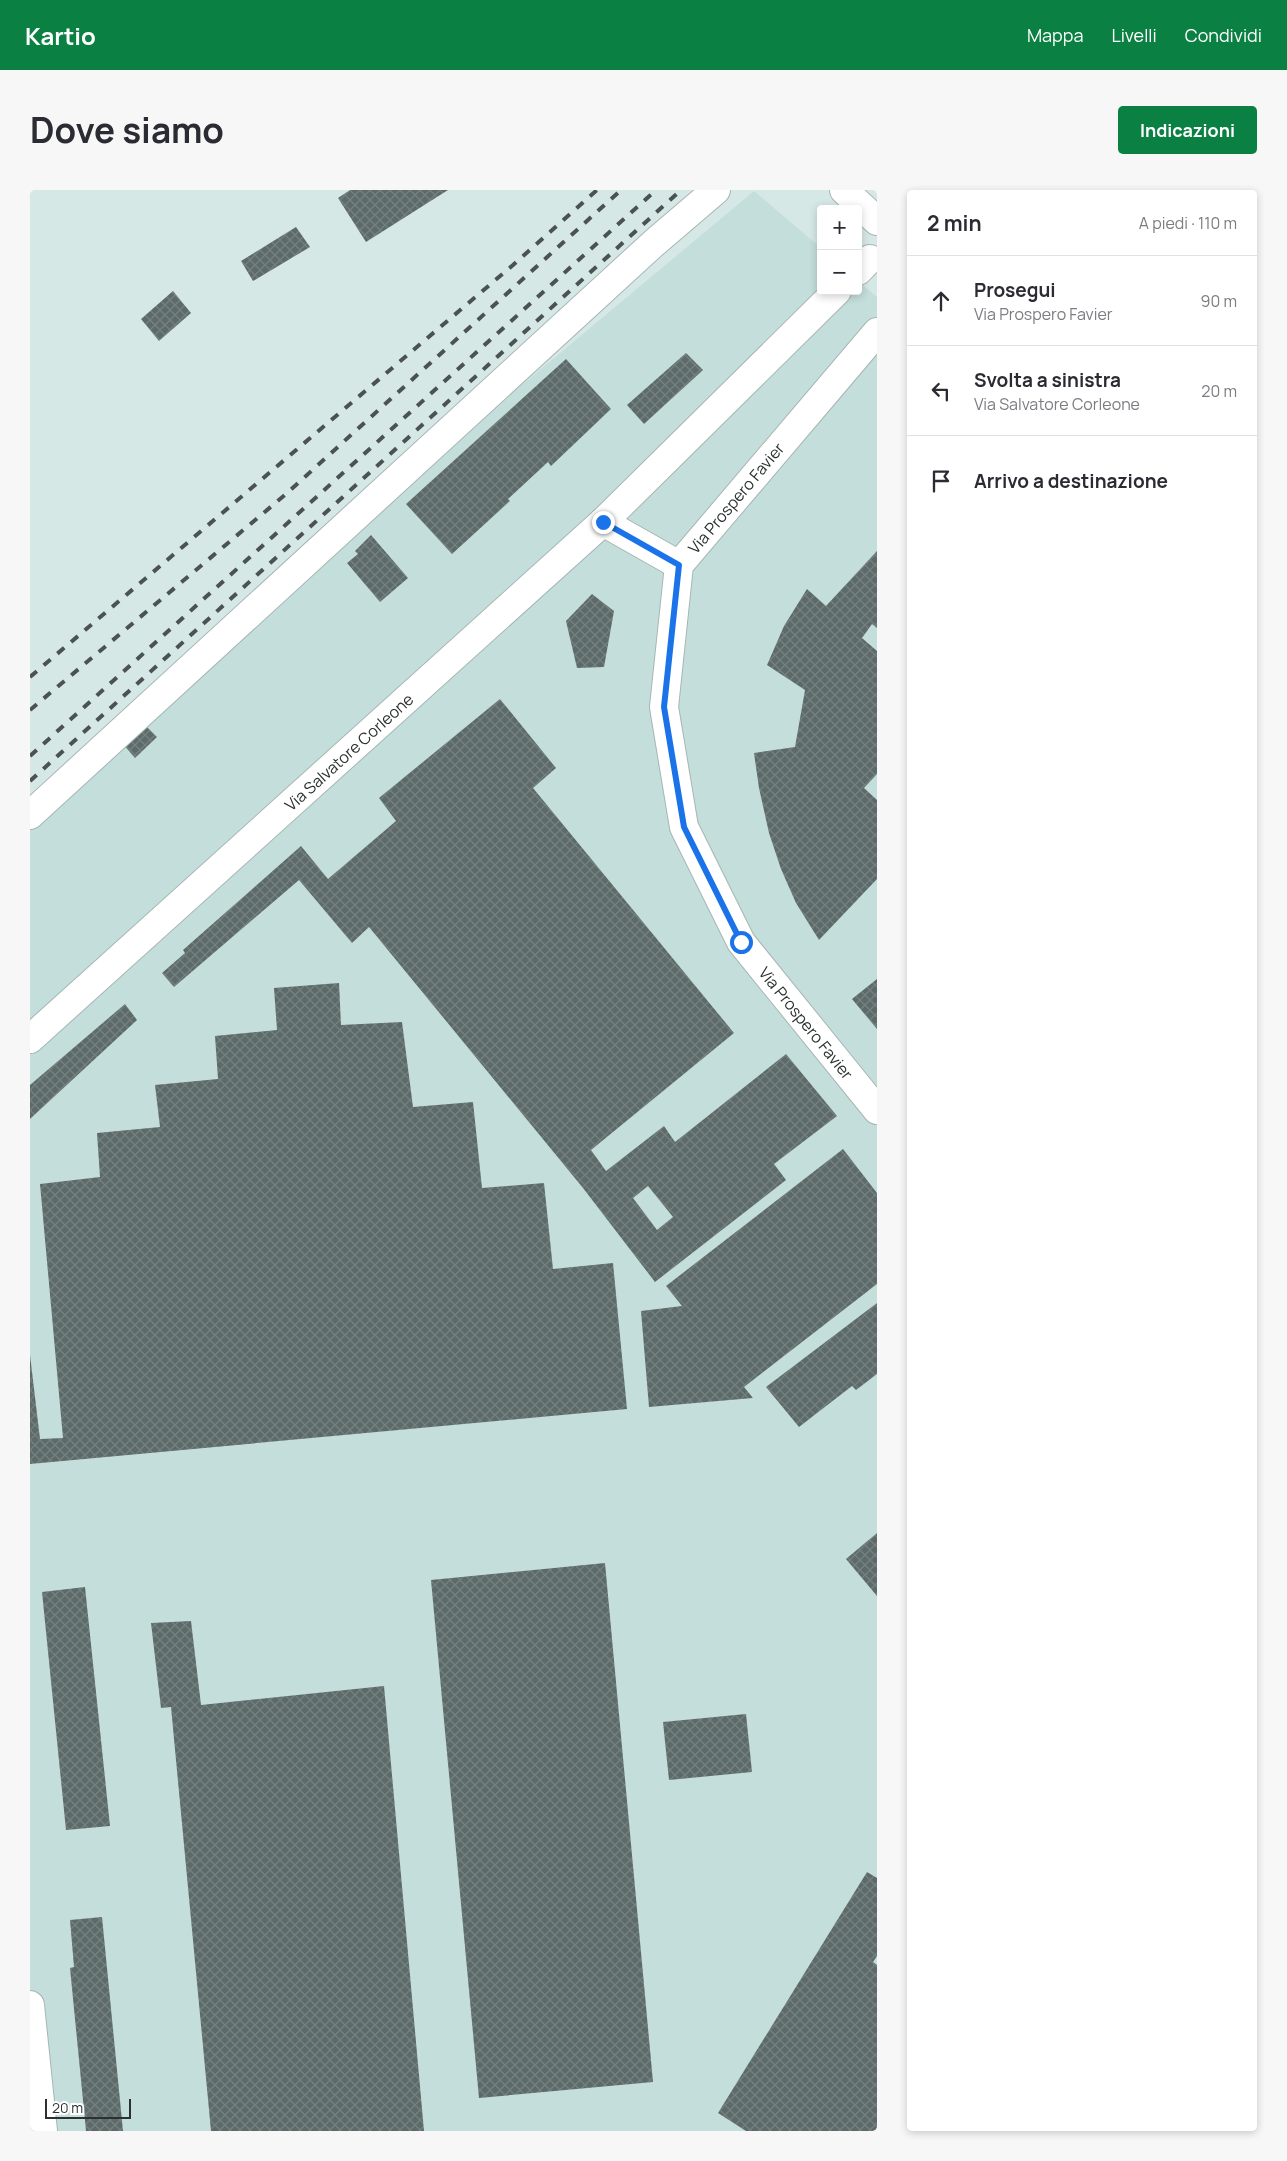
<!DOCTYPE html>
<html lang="it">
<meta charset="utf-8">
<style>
:root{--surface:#fff;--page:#f7f7f7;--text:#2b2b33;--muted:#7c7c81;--line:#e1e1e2;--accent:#0b8043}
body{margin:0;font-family:Manrope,sans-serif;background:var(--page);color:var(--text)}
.controls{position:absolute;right:15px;top:15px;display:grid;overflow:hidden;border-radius:5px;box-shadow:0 2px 8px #0003}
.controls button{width:45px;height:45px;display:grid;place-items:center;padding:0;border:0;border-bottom:1px solid var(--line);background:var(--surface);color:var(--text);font:25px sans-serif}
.scale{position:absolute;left:15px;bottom:12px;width:86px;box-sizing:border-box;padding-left:5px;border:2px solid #2a3130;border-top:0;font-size:14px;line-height:18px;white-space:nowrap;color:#2a3130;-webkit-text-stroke:4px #fff;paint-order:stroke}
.stop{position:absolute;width:15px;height:15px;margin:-11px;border:4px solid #1a73e8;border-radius:50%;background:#fff}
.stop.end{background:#1a73e8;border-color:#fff;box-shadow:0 1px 5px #0008}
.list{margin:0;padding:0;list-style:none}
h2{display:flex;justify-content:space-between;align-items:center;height:65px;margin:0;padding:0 20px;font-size:21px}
h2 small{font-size:16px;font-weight:400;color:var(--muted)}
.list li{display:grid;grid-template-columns:32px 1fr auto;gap:15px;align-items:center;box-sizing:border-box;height:90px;padding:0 20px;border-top:1px solid var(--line)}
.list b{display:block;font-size:19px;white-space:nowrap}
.list p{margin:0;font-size:16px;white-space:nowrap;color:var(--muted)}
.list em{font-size:16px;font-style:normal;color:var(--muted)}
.icon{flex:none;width:28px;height:28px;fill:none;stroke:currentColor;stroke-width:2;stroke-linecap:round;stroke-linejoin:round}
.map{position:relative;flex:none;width:847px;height:1941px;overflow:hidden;border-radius:5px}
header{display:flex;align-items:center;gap:30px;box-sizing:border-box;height:70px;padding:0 25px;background:var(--accent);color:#fff}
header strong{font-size:24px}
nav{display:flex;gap:28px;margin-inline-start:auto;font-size:18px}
.intro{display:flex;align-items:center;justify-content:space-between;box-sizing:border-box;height:120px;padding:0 30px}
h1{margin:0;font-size:35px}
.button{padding:12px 22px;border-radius:5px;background:var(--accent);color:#fff;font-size:18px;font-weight:700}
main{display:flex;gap:30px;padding:0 30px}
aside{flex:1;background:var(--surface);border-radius:5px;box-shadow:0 2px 8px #0003}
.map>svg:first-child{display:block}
</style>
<header>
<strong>Kartio</strong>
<nav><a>Mappa</a><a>Livelli</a><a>Condividi</a></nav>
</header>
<div class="intro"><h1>Dove siamo</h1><a class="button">Indicazioni</a></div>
<main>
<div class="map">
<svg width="847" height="1941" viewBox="0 0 847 1941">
<defs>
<pattern id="building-cross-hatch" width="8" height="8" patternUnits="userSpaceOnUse" patternTransform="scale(1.25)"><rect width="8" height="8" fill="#5c6b69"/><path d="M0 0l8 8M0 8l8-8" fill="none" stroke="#75807f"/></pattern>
</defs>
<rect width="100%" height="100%" fill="#d6e8e6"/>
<polygon fill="#c4dedb" points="724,1 791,58 791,101 828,101 828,91 847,107 847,1941 0,1941 0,637 395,276"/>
<g fill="url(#building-cross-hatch)" fill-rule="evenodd">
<polygon points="320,0 418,0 336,52 308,8"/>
<polygon points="266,37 280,57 223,91 211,71"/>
<polygon points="143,101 161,123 129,151 111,129"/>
<polygon points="656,163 673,180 614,234 597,215"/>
<polygon points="536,169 581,219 521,276 518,272 478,309 480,311 422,364 376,314"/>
<polygon points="341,345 378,388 350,412 317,373 328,364 325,361"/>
<polygon points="847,361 847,438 842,434 832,448 847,461 847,584 834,598 847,610 847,689 789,750 766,713 751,679 739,643 729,598 724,563 765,557 775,500 737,475 754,436 777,399 796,416"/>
<polygon points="562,404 584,421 574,477 547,478 536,431"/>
<path d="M470 509 526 578 503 598 704 843 561 960 576 981 634 936 645 952 756 864 807 926 744 974 756 990 625 1092 553 998 339 737 322 753 269 690 144 797 132 783 155 763 153 760 271 656 298 689 366 631 349 608ZM618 996 643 1027 627 1040 603 1008Z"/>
<polygon points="115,535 127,547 105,568 93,554"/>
<polygon points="847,789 847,839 822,809"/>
<polygon points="309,793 311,835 372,832 383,917 443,912 452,998 514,993 523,1079 583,1073 597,1219 0,1274 0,1165 10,1249 33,1248 10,994 70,987 67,943 130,937 125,895 188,889 185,846 247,840 244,798"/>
<polygon points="95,814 107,830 0,929 0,895"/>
<polygon points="813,959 847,1003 847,1094 714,1197 723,1208 619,1217 611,1121 652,1116 636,1096"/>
<polygon points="847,1113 847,1184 826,1200 822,1196 769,1237 736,1197"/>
<polygon points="847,1343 847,1406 816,1369"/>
<polygon points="575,1373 623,1892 449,1908 401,1390"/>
<polygon points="55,1397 80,1636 36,1640 12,1402"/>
<polygon points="161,1431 171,1515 354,1496 394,1941 181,1941 141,1517 131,1518 121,1433"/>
<polygon points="716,1524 722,1582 639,1590 633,1532"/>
<polygon points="837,1682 847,1688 847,1766 843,1772 847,1775 847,1941 716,1941 688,1923"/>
<polygon points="72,1727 93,1941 56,1941 40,1778 44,1777 40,1730"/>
</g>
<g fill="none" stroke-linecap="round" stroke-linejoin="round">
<g stroke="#a6b6b4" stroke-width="30">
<g id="minor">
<polyline points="814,0 847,31"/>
<polyline points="828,81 840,69"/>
<polyline points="847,142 649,375 634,517 654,637 711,752 847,920"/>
<polyline points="573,332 649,375"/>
<polyline points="0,625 624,53 686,0"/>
<polyline points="0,849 573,332 807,101"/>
<polyline points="0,1815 13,1941"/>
</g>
</g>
<use href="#minor" stroke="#fff" stroke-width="28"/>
<g stroke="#4a5352" stroke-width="4" stroke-dasharray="9 9" stroke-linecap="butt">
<polyline points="0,487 483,75 567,0"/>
<polyline points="0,520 256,304 591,0"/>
<polyline points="0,566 626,0"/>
<polyline points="0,591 651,0"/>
</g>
</g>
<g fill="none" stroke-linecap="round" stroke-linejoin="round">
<polyline stroke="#1a73e8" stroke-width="6" points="573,332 649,375 634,517 654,637 711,752"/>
</g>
<g text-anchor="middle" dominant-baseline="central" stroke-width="5" stroke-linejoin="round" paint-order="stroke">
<g font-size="16" fill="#2a3130" stroke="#fff">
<text transform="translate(706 308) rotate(-50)">Via Prospero Favier</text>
<text transform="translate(319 562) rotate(-42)">Via Salvatore Corleone</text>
<text transform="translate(776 833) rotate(51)">Via Prospero Favier</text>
</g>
</g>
</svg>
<div class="controls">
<button>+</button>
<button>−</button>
</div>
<div class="scale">20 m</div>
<div class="stop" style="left:711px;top:752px"></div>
<div class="stop end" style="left:573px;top:332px"></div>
</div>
<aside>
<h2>2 min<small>A piedi · 110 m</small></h2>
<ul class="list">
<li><svg class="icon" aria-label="ahead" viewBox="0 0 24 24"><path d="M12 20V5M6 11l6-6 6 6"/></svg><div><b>Prosegui</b><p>Via Prospero Favier</p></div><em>90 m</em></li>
<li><svg class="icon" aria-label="left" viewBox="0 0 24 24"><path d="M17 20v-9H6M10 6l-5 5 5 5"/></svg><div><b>Svolta a sinistra</b><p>Via Salvatore Corleone</p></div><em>20 m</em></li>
<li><svg class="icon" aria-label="arrive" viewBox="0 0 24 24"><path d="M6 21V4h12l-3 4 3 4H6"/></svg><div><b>Arrivo a destinazione</b></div></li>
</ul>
</aside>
</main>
